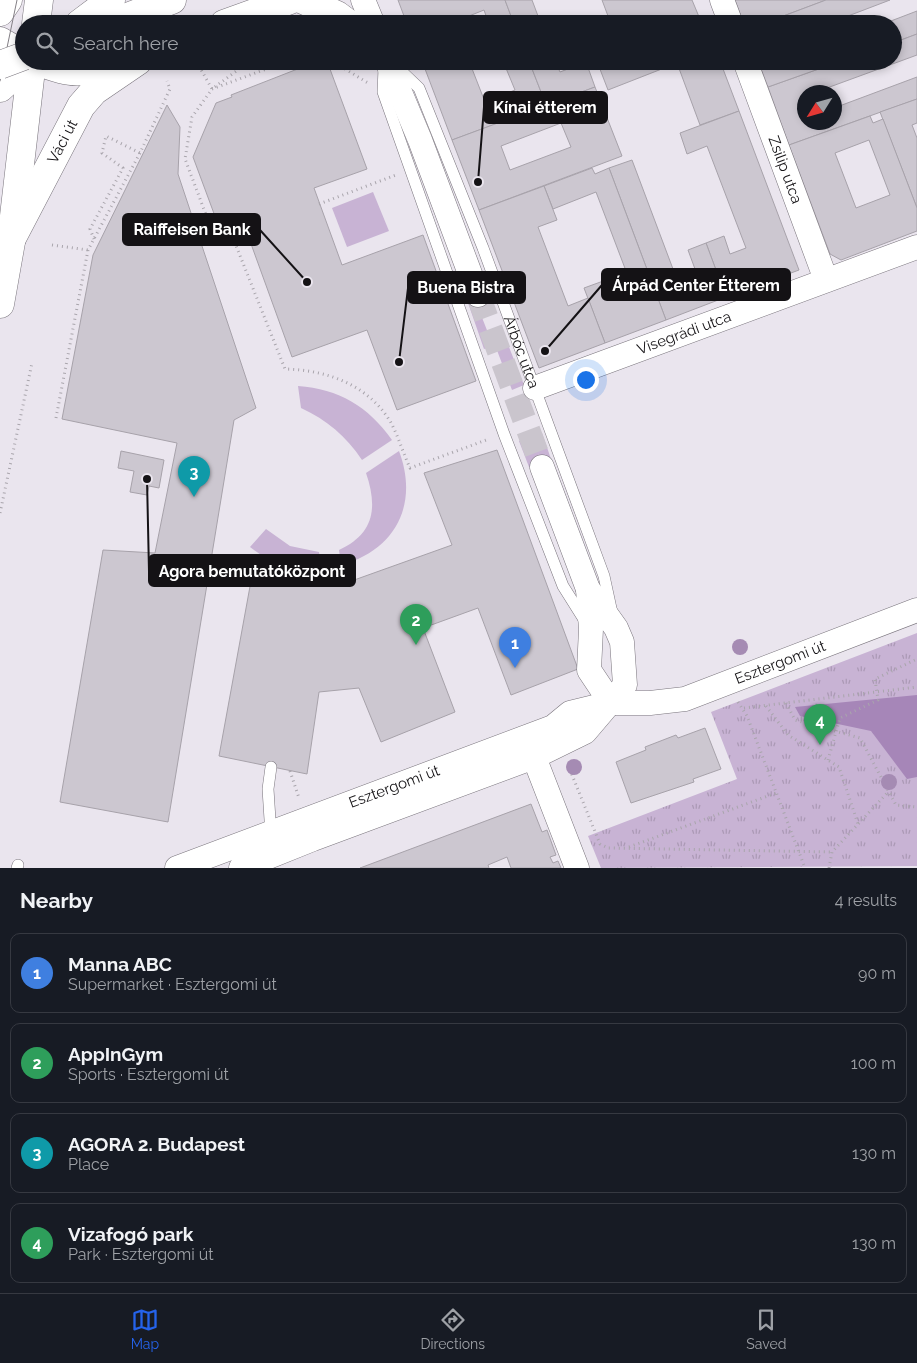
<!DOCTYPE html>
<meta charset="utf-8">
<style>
:root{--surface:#171b24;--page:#20242c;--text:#f1f3f6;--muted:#9ea1a6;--line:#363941;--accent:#2563eb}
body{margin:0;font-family:Raleway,sans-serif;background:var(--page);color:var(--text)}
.compass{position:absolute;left:797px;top:85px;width:45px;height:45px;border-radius:50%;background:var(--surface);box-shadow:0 2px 8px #0003;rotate:233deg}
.you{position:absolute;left:585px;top:379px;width:18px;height:18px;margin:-12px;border:4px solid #fff;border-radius:50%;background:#1a73e8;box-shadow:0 0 0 8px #1a73e833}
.badge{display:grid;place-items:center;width:32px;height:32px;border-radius:50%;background:var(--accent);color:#fff;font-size:16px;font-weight:700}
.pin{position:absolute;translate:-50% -41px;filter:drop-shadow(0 1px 2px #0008)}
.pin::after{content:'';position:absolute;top:26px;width:18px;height:15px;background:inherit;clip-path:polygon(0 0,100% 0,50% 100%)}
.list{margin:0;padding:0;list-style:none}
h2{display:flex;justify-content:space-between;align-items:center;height:65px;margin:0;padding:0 20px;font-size:21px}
h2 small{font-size:16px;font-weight:400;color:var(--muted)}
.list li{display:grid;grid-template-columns:32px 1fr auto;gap:15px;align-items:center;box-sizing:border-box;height:80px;margin:0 10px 10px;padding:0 10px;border:1px solid var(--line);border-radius:10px}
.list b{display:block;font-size:19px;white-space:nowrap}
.list p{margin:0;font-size:16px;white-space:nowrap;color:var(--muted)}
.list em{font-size:16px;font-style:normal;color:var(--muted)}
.icon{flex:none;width:28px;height:28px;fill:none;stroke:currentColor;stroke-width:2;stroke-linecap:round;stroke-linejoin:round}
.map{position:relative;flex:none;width:917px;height:868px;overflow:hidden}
.search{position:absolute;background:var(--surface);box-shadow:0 2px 8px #0003;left:15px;right:15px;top:15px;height:55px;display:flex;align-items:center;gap:12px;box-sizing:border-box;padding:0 18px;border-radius:28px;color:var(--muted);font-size:19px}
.sheet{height:425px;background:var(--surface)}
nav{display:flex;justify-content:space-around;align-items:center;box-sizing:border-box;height:70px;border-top:1px solid var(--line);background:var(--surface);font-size:14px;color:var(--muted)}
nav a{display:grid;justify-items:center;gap:2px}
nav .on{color:var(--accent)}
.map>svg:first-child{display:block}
</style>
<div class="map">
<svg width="917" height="868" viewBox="0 0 917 868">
<defs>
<pattern id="park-tufts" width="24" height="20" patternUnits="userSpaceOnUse" patternTransform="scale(1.25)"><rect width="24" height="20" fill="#c8b3d4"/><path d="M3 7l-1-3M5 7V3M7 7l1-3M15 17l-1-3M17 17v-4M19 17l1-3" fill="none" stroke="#ab99b5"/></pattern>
</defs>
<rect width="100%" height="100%" fill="#eae5ee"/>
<g fill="#c8b3d4">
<polygon points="373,192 389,231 347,247 332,208"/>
<polygon points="474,297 490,338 509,347 524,385 512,390 495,345 484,349 467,300"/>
<path d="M298 386C339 389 368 406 392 440L362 460C346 436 327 420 301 408Z"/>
<polygon points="542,433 551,459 529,467 519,441"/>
<path d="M399 451C419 504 396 550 341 565L339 550C374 534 378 508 366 473Z"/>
<path d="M266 529 290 546 319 552 321 569C294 572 271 564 250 547Z"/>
</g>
<polygon fill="url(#park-tufts)" points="917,633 917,866 601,868 588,836 737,779 711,712"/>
<polygon fill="#a686b8" points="917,695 917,777 907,779 871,731 800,716 795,707"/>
<g fill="#ccc7d0" stroke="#a7a2aa" fill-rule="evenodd">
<polygon points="398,0 505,0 514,24 489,24 484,10 454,22 455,24 407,24"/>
<polygon points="505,0 532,0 541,24 514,24"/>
<polygon points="602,0 692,0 702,24 611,24"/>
<polygon points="735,0 826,0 762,24 744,24"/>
<polygon points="826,0 890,0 827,24 762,24"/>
<polygon points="917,11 917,34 893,43 893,24 883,24"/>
<polygon points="917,34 917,55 816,92 804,92 804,122 834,122 834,108 917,77 917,99 789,145 768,87 841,61 893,61 893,43"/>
<polygon points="318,61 327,61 367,169 314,188 342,265 423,235 476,381 397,410 367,330 292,357 242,219 219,227 193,157 216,103 232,97 231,95"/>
<polygon points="422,61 469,61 485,102 515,90 503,61 529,61 543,97 525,104 528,112 452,140"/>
<polygon points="529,61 555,61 560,72 586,62 595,87 552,103 549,95 543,97"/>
<polygon points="605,61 720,61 739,111 700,125 677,63 608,90 598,64"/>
<polygon points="758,61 841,61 768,87"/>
<path d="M595 87 622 156 479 210 452 140ZM561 123 571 147 510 170 501 146Z"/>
<polygon points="917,99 917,123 912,125 917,138 917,208 880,112"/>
<polygon points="167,105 180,127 178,174 256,408 234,420 168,822 60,802 103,550 155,553 177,443 62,419 93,255"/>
<polygon points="739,111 799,270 726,297 706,243 724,236 730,254 746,248 707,146 687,154 680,133"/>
<path d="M870 116 873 123 883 119 917 208V231L841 260 830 254 789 145ZM869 140 890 195 856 208 835 153Z"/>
<polygon points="632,160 676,277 695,269 688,250 706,243 726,297 666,320 609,168"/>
<polygon points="592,168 595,174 609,168 666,320 605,343 584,288 606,280 613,300 634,292 596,192 553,209 544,186"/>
<polygon points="544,186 557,220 538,227 568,306 588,298 605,343 539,368 479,210"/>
<polygon points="497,450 578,669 511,695 478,608 423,628 455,712 381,742 359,688 319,692 307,774 219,756 253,570 313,583 343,584 452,545 424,473"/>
<polygon points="121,451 164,460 159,488 149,486 147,495 130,492 134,471 118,468"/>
<polygon points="705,728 721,769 693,779 694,782 631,803 616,762 646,750 645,747 676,735 678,738"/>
<polygon points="531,804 542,832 547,830 556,855 550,857 553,863 558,861 561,868 511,868 507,857 488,865 489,868 360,868"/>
</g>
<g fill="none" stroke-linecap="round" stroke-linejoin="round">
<polyline stroke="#cac5cd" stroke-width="24" stroke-dasharray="24 12" stroke-linecap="butt" points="478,295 542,467"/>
<g stroke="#79747c" stroke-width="12">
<g id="lane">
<path id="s1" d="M396 66 419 88 483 248 604 576 612 613"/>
<polyline points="384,68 383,92 504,434 563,586 585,621"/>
<polyline points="271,835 268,789 271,767"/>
<polyline points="17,868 18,865"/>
</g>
</g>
<g stroke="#79747c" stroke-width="25">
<g id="street">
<polyline points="363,0 373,24"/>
<polyline points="722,0 731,24"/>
<polyline points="387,61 420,140 478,295"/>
<path id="s2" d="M745 61 826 280"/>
<path id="s3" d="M535 388 917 247"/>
<polyline points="588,589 591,629 589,670 611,703"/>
<polyline points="534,757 577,868"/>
<path id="s4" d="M177 868 553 727 570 713 611 703H650L685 699 917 610"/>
<polyline points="241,868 313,839 534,757 585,732 625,685 622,642 616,628 588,589 542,467"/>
</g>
</g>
<g stroke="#79747c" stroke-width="29">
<g id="secondary">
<polyline points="303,0 337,15 349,24"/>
<polyline points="109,24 172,0"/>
<polyline points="224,24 290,0"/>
<path id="s5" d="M12 238 81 106 94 91 138 61"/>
</g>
</g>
<g stroke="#79747c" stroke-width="29">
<g id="primary">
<polyline points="0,12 8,0"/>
<polyline points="36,24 39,0"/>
<polyline points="79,24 111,0"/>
<polyline points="0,41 24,55"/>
<path d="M37 61C74 76 82 74 118 61"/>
<polyline points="0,88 30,61"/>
<polyline points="0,304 11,242 32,61"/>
</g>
</g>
<g stroke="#a9a5ac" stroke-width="3" stroke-dasharray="1 4" stroke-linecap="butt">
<path d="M288 61 212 89 192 117 185 159 217 244 233 238 285 369C326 370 367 384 390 421 398 435 403 453 410 468L489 439"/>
<polyline points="332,61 368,83"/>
<polyline points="199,66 212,89 250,61"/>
<polyline points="319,204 396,175"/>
<polyline points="233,238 246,233"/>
<polyline points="94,239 90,229 123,168 102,153 106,136 140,153"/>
<polyline points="52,245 88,250"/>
<polyline points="56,418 88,250 140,153 170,89 167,81"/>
<polyline points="0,513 32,363"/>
<polyline points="738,702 747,716 805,868"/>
<polyline points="786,703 795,720 860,738 896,805 917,807"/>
<polyline points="766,706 788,735 839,767 858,824"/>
<polyline points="744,708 917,687"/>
<polyline points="828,760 840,718 878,700 875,679 917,659"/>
<polyline points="568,765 600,844 608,848 832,852"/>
<polyline points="290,771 299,798"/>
<polyline points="629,847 776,793"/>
<polyline points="829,868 832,852 889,791"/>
</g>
<use href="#lane" stroke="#fff" stroke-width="11"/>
<use href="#street" stroke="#fff" stroke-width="24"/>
<use href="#secondary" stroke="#fff" stroke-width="28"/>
<use href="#primary" stroke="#fff" stroke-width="28"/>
<polyline stroke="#837f85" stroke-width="1" points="0,81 17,0"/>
<g stroke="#79747c" stroke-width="29" stroke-linecap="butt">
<polyline id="secondary-bridge" points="0,65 24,56"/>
</g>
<use href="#secondary-bridge" stroke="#fff" stroke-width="28"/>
</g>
<g fill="#a58bb3">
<circle cx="740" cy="647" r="8"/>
<circle cx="574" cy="767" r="8"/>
<circle cx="889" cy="782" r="8"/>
</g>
<g text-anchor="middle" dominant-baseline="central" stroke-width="4" stroke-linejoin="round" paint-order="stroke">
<g font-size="15" fill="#141215" stroke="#eae5ee">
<text stroke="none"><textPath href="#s5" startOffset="109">Váci út</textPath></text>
<text stroke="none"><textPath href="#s2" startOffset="116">Zsilip utca</textPath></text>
<text stroke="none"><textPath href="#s3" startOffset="159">Visegrádi utca</textPath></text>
<text stroke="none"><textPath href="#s1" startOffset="315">Árbóc utca</textPath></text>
<text stroke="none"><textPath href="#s4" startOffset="642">Esztergomi út</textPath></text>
<text stroke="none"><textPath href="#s4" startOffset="232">Esztergomi út</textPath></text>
</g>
</g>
<path fill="none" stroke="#141215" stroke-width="2" d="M478 182L484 107M307 282L260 230M545 351L602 285M399 362L408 288M147 479L149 571"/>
<g fill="#141215" stroke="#eae5ee" stroke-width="2">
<circle cx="478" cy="182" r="5"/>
<circle cx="307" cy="282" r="5"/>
<circle cx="545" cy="351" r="5"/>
<circle cx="399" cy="362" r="5"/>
<circle cx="147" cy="479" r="5"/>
</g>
<g fill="#141215" stroke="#141215" stroke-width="2">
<rect x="484" y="92" width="123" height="31" rx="5"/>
<rect x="123" y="214" width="137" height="31" rx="5"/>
<rect x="602" y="269" width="188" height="31" rx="5"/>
<rect x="408" y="272" width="117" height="31" rx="5"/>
<rect x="149" y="555" width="206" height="31" rx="5"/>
</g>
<g font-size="16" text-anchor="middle" font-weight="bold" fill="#fff">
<text x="545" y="113">Kínai étterem</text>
<text x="192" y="235">Raiffeisen Bank</text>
<text x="696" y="291">Árpád Center Étterem</text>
<text x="466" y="293">Buena Bistra</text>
<text x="252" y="577">Agora bemutatóközpont</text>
</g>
</svg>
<svg class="compass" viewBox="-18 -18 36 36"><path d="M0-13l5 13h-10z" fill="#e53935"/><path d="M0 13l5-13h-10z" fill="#9ea1a6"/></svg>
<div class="you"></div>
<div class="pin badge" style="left:515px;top:668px;background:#3f7fe0">1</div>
<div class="pin badge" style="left:416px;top:645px;background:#2e9e5b">2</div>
<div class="pin badge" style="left:194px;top:497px;background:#0f9aa8">3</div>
<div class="pin badge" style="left:820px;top:745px;background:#2e9e5b">4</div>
<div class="search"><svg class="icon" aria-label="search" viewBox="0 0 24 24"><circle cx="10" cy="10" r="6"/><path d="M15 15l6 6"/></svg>Search here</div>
</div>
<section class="sheet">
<h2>Nearby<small>4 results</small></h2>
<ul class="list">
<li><span class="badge" style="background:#3f7fe0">1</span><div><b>Manna ABC</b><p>Supermarket · Esztergomi út</p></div><em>90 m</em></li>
<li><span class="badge" style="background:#2e9e5b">2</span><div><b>AppInGym</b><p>Sports · Esztergomi út</p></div><em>100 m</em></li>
<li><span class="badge" style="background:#0f9aa8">3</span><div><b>AGORA 2. Budapest</b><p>Place</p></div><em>130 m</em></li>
<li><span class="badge" style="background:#2e9e5b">4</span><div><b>Vizafogó park</b><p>Park · Esztergomi út</p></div><em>130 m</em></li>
</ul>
</section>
<nav>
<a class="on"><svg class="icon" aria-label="map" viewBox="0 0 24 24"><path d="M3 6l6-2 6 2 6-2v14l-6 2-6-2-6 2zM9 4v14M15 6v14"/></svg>Map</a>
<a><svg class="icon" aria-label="directions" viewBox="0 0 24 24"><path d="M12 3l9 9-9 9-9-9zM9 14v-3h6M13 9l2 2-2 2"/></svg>Directions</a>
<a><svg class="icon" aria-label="saved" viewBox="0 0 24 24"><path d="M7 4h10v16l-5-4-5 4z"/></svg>Saved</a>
</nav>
